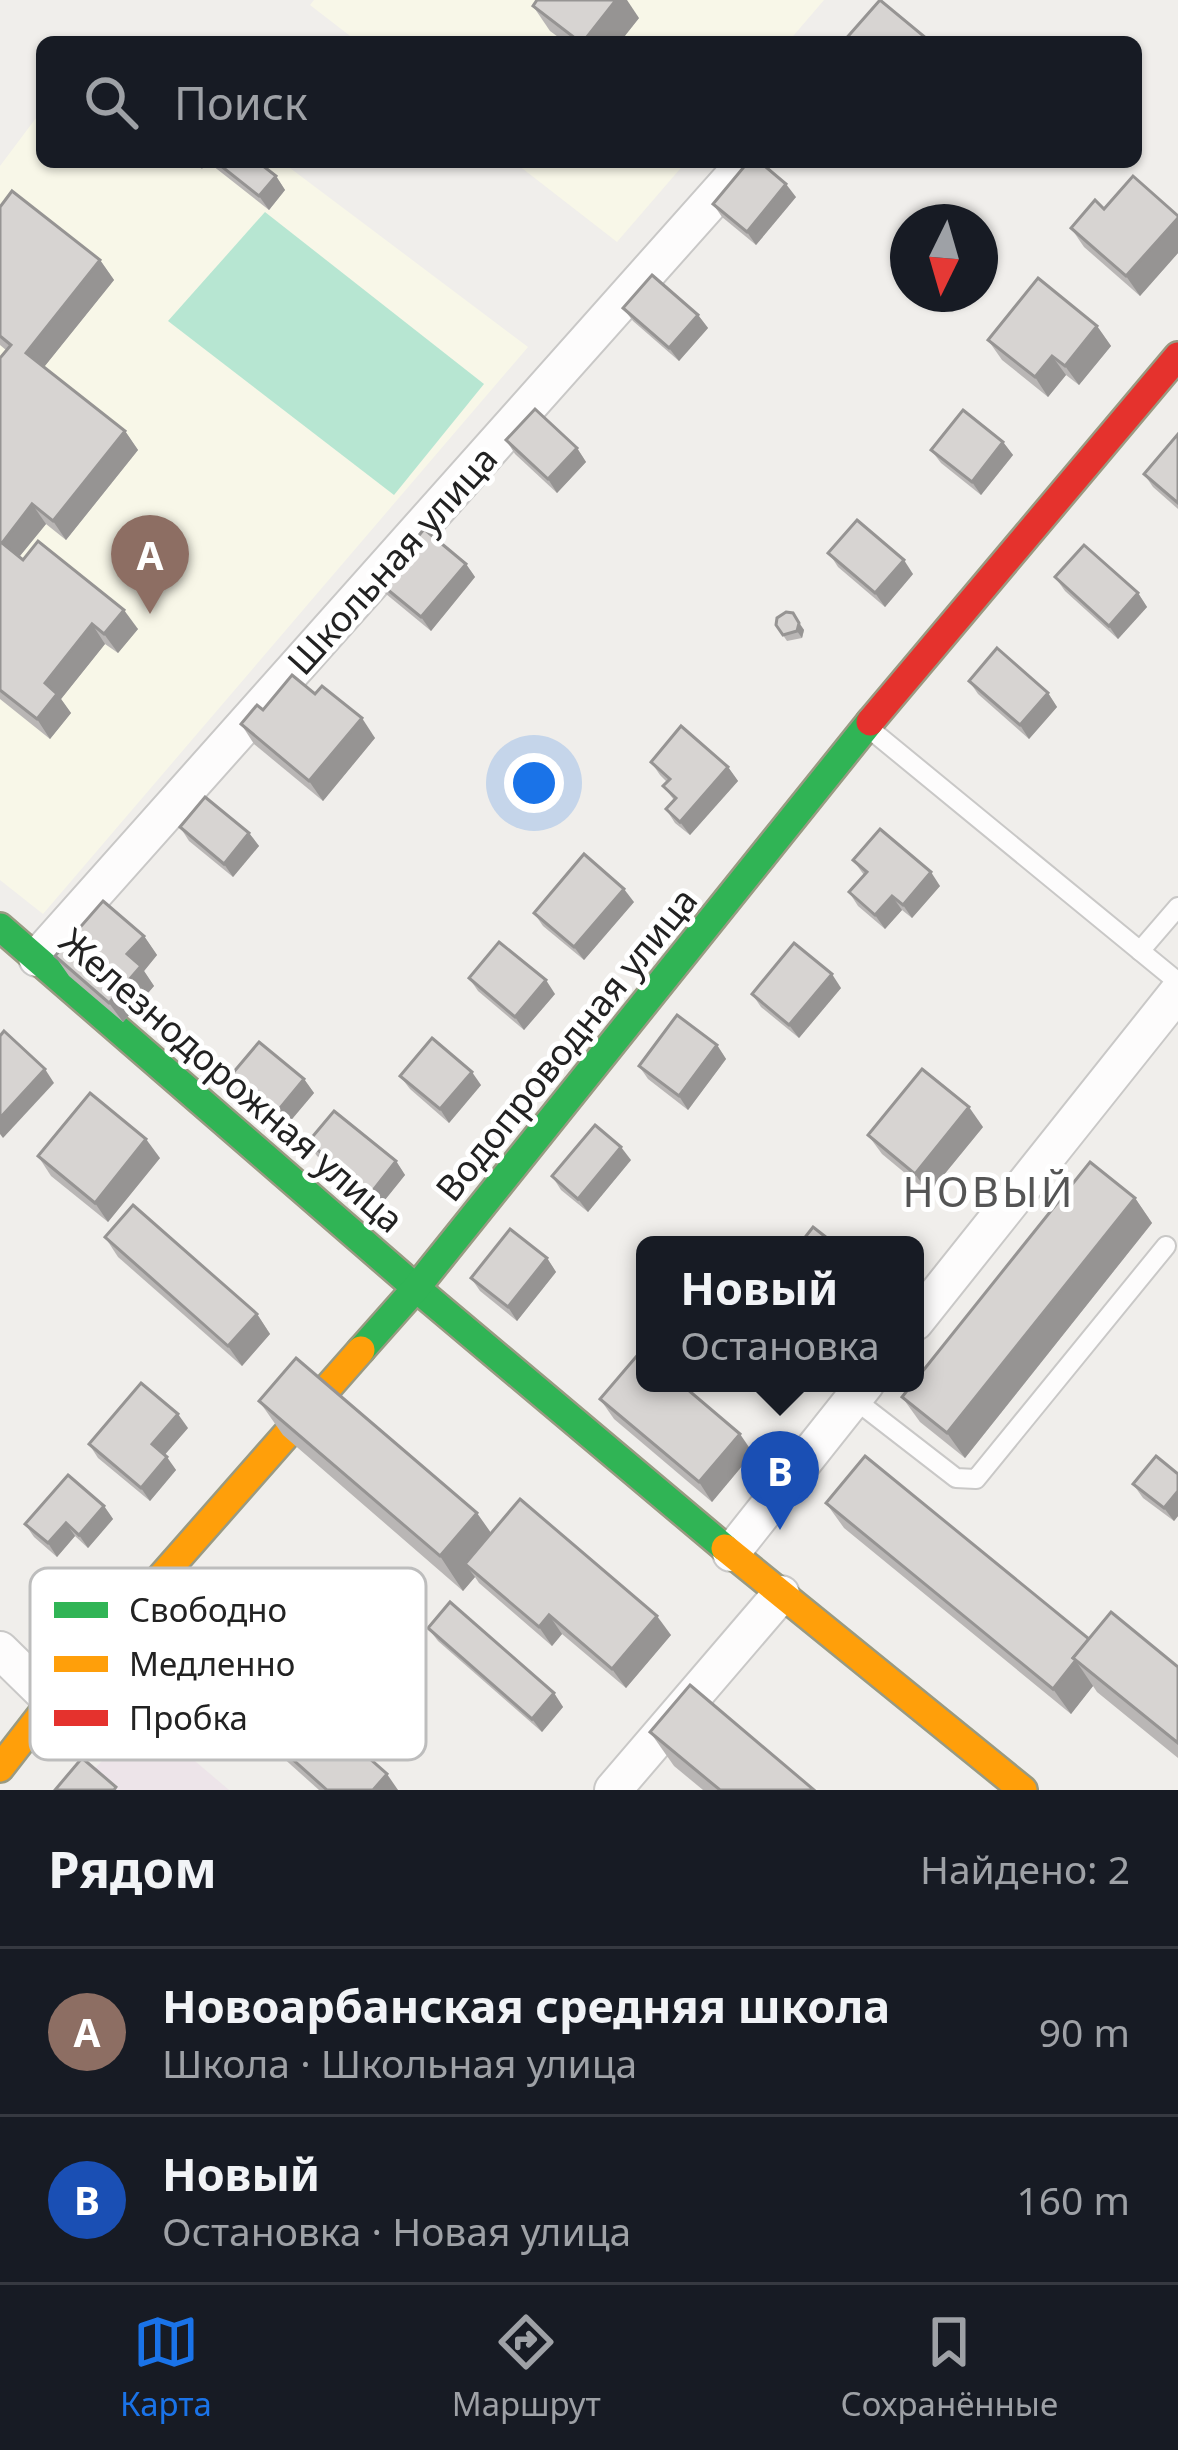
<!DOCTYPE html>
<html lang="ru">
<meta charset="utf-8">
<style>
:root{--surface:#171b24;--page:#20242c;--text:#f1f3f6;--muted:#9ea1a6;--line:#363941;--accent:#1a73e8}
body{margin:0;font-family:"Noto Sans",sans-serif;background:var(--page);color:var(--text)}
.compass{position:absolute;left:890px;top:204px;width:108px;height:108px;border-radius:50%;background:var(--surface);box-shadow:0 3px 9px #0004;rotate:185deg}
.you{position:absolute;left:534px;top:783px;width:42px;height:42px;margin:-30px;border:9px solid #fff;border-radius:50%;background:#1a73e8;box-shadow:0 0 0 18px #1a73e833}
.badge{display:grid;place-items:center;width:78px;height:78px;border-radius:50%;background:var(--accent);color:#fff;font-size:39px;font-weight:700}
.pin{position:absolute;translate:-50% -99px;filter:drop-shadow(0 3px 6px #0008)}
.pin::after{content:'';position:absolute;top:63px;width:42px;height:36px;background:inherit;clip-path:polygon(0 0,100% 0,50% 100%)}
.popup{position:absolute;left:636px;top:1236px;width:288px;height:156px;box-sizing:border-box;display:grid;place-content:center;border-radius:18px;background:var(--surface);filter:drop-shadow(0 3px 9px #0005);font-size:39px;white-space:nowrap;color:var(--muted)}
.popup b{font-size:45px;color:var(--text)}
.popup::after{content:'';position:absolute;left:50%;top:100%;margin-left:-24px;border:24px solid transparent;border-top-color:var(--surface)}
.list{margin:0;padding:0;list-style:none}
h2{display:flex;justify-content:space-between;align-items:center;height:156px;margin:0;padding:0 48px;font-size:51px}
h2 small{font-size:39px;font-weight:400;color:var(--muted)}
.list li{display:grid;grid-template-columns:78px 1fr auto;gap:36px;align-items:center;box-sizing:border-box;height:168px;padding:0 48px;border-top:3px solid var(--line)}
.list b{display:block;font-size:45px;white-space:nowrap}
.list p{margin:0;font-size:39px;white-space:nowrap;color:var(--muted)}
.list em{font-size:39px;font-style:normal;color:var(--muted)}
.icon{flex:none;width:66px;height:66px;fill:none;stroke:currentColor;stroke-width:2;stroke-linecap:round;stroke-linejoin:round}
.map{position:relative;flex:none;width:1178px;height:1790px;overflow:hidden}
.search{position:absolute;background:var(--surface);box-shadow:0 3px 9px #0004;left:36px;right:36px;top:36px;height:132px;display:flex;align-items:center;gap:30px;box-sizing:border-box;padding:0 42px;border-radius:18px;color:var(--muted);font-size:45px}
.sheet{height:492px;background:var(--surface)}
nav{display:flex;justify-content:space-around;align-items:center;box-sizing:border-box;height:168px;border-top:3px solid var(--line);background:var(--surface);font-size:33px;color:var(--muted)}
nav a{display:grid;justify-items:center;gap:6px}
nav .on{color:var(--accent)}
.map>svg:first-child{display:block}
</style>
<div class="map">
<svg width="1178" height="1790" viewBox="0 0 1178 1790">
<rect width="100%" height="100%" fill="#f0eeeb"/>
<polygon fill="#ede4e9" points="143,1717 229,1790 75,1790"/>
<g fill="#f8f7e8">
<polygon points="314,0 824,0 788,42 358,42 310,5"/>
<polygon points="42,110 42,162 282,162 528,347 43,914 0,880 0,166"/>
<polygon points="514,162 686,162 617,242"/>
</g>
<polygon fill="#b7e6d2" points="265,212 484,384 394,495 168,321"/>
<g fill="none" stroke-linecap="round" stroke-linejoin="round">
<g stroke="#c9c8c7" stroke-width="22">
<g id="lane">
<polyline points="871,730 1178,982"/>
<polyline points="1140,951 1178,907"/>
<polyline points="854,1399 956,1478 976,1479 1166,1246"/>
</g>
</g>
<g stroke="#c9c8c7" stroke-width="40">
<g id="street">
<polyline points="37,958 746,162"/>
<polyline points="915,1322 1178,992"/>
<polyline points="731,1553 866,1383"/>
<polyline points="0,1650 52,1701"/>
<polyline points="613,1790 781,1594"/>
</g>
</g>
<g stroke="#999a82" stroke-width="32">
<g id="fast">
<polyline points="0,927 416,1288 725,1548"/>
<polyline points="361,1350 416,1288 870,722"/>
</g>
</g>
<g stroke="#999a82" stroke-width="32">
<g id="slow">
<polyline points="725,1548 1023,1790"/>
<polyline points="0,1768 52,1701 361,1350"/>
</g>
</g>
<g stroke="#999a82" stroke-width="32">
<polyline id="jam" points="870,722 1178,356"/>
</g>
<use href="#lane" stroke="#fdfcfc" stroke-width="18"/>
<use href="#street" stroke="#fdfcfc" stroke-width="36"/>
<use href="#fast" stroke="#30b455" stroke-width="27"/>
<use href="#slow" stroke="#ff9f0a" stroke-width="27"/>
<use href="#jam" stroke="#e5322d" stroke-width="27"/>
</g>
<g fill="#b9b6b5">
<polygon points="533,6 639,18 620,42 565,42 550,31"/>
<polygon points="193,162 258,162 276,176 285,190 269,210 208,162 202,169"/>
<polygon points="796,197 756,245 722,217 713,204"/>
<polygon points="0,207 100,260 114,280 44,367 125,431 138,450 66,540 46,524 19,557 138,629 118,653 105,644 61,699 71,713 50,739 0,699 0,358 6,350 0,345"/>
<polygon points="1178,216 1178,253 1140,296 1084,247 1071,228"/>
<polygon points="623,308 698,315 708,328 679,361 633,321"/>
<polygon points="1097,326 1111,346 1079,385 1066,375 1048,397 1002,360 988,340"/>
<polygon points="1178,434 1178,509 1153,487 1144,474"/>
<polygon points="506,440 577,448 586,462 557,493 515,454"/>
<polygon points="1003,442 1013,455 981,495 941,463 931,450"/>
<polygon points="829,553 913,574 885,607 838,567"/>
<polygon points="401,558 466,564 475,577 431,631 380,589 371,576"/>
<polygon points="1055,577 1138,593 1147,607 1118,639 1065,591"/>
<polygon points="793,613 804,630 802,638 787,641 776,625"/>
<polygon points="969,681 1048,693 1057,707 1029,739 978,694"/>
<polygon points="315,694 375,738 323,801 254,744 241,724 263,710"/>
<polygon points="651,762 728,767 738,781 690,835 675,823 666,809 674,800 663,786 667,782 660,775"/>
<polygon points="180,827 249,833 259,846 233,877 189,841"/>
<polygon points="853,860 940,886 912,918 902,910 885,929 858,906 849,892 864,875"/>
<polygon points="634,902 584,960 543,926 534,913"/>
<polygon points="144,936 157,955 144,971 154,986 123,1022 69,976 55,956"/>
<polygon points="469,978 555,994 524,1030 478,991"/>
<polygon points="841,988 799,1038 761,1007 752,994"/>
<polygon points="717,1045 726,1059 688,1110 648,1079 639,1066"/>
<polygon points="400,1076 481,1085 449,1123 410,1089"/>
<polygon points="304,1079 314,1093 276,1138 231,1100 221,1087"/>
<polygon points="983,1127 929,1193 882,1154 868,1135"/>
<polygon points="308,1142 396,1161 405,1175 380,1206 317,1156"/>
<polygon points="38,1156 160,1158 108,1222 51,1176"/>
<polygon points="631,1160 588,1212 561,1190 552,1176"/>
<polygon points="1135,1198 1152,1223 965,1458 920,1422 902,1397"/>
<polygon points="105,1237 257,1314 270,1334 242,1366 118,1257"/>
<polygon points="547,1258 556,1272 517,1321 480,1291 471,1278"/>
<polygon points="774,1383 805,1383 793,1398"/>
<polygon points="600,1399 753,1453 712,1502 614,1419"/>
<polygon points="259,1401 491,1533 671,1635 626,1688 562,1634 552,1646 479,1583 475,1577 463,1591 283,1435"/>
<polygon points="188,1428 164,1455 176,1470 150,1501 98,1458 89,1444"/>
<polygon points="1178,1474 1178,1516 1174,1521 1143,1498 1133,1484"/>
<polygon points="826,1503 1089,1639 1178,1667 1178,1758 1097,1692 1093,1686 1071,1714 844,1528"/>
<polygon points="104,1506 113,1519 88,1548 75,1536 57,1557 34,1537 25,1524"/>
<polygon points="428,1628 554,1693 563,1707 542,1732 438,1641"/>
<polygon points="181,1660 398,1790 319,1790 195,1679"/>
<polygon points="650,1732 814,1790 703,1790 674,1766"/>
</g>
<g fill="#969493">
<polygon points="616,0 627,0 639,18 620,42 583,42"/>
<polygon points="276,176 285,190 269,210 259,196"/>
<polygon points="786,184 796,197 756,245 747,232"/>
<polygon points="1178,218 1178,253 1140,296 1126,276"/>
<polygon points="100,260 114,280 40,372 26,353"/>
<polygon points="698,315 708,328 679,361 669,348"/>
<polygon points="1097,326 1111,346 1079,385 1065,366"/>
<polygon points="1052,356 1066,375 1048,397 1035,377"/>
<polygon points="125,431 138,450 66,540 53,521"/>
<polygon points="1003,442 1013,455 981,495 972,482"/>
<polygon points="577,448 586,462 557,493 548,479"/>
<polygon points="32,504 46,524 15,562 2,543"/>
<polygon points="904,560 913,574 885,607 875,593"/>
<polygon points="466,564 475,577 431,631 421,617"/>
<polygon points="1138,593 1147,607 1118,639 1109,626"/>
<polygon points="124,610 138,629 118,653 104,634"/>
<polygon points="799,623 804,630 802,638 797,631"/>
<polygon points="92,624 105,644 61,699 71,713 50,739 37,719 45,683"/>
<polygon points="1048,693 1057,707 1029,739 1020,725"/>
<polygon points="362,718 375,738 323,801 309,781"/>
<polygon points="728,767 738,781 690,835 680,822"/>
<polygon points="249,833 259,846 233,877 224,864"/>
<polygon points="931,872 940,886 912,918 903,905"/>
<polygon points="624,889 634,902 584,960 574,947"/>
<polygon points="892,896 902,910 885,929 875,915"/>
<polygon points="144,936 157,955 144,971 154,986 123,1022 109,1003 127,954"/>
<polygon points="832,974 841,988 799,1038 789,1025"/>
<polygon points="546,980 555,994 524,1030 515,1017"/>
<polygon points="717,1045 726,1059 688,1110 679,1096"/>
<polygon points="45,1069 54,1083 3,1138 0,1134 0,1118"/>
<polygon points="472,1072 481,1085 449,1123 440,1109"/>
<polygon points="304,1079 314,1093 276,1138 266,1125"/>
<polygon points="969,1107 983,1127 929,1193 915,1174"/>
<polygon points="146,1139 160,1158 108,1222 95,1203"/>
<polygon points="621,1147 631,1160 588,1212 578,1199"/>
<polygon points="396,1161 405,1175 380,1206 371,1193"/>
<polygon points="1135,1198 1152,1223 965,1458 947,1433"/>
<polygon points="547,1258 556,1272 517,1321 508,1307"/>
<polygon points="257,1314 270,1334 242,1366 228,1346"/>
<polygon points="783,1383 805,1383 793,1398"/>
<polygon points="178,1414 188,1428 162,1458 152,1444"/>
<polygon points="740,1434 753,1453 712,1502 699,1482"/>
<polygon points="167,1457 176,1470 150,1501 141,1488"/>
<polygon points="1178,1491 1178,1516 1174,1521 1164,1508"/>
<polygon points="104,1506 113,1519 88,1548 79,1535"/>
<polygon points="477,1513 501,1547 465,1564 475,1577 463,1591 440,1556"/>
<polygon points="66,1523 75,1536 57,1557 48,1543"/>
<polygon points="549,1615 562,1634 552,1646 539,1627"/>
<polygon points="657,1616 671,1635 626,1688 612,1669"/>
<polygon points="1076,1661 1093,1686 1071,1714 1053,1689"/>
<polygon points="554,1693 563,1707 542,1732 532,1719"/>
<polygon points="387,1774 398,1790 373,1790"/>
</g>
<g fill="#d7d4d2" stroke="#969493" stroke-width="3">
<polygon points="537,0 616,0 583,42 580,42 533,6"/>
<polygon points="880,0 926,38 922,42 843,42"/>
<polygon points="216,162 258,162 276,176 259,196"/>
<polygon points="748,162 760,162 786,184 747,232 713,204"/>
<polygon points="1133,176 1178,216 1178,218 1126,276 1071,228 1095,200 1104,209"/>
<polygon points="12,191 100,260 26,353 125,431 53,521 32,504 2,543 23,560 38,541 124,610 104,634 92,624 45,683 57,694 37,719 0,690 0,358 11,345 0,336 0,207"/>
<polygon points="652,275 698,315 669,348 623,308"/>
<polygon points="1038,278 1097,326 1065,366 1052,356 1035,377 988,340"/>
<polygon points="535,409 577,448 548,479 506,440"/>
<polygon points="963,410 1003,442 972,482 931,450"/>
<polygon points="1178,434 1178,503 1144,474"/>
<polygon points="857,520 904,560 875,593 828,553"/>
<polygon points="424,529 466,564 421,617 371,576 392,551 401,558"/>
<polygon points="1084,545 1138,593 1109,626 1055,577"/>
<polygon points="786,612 793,613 799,623 797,631 783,635 776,625 777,618"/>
<polygon points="997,648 1048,693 1020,725 969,681"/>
<polygon points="292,675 315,694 322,686 362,718 309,781 241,724 257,705 263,710"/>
<polygon points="681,726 728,767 680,822 666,809 676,798 663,786 670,779 651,762"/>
<polygon points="205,797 249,833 224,864 180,827"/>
<polygon points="880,829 931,872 903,905 892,896 875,915 849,892 867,872 853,860"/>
<polygon points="584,854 624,889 574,947 534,913"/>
<polygon points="103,901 144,936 127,954 141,966 109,1003 55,956"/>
<polygon points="499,942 546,980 515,1017 469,978"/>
<polygon points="794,943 832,974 789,1025 752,994"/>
<polygon points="677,1015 717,1045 679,1096 639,1066"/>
<polygon points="4,1031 45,1069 0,1118 0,1036"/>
<polygon points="432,1038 472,1072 440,1109 400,1076"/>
<polygon points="259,1042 304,1079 266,1125 221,1087"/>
<polygon points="922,1069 969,1107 915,1174 868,1135"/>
<polygon points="90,1093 146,1139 95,1203 38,1156"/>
<polygon points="334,1111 396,1161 371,1193 308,1142"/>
<polygon points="595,1125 621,1147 578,1199 552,1176"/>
<polygon points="1090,1162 1135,1198 947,1433 902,1397"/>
<polygon points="133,1205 257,1314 228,1346 105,1237"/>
<polygon points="813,1227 836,1245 799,1245"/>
<polygon points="510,1229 547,1258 508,1307 471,1278"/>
<polygon points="641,1351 645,1354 645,1383 680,1383 740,1434 699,1482 600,1399"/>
<polygon points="296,1358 477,1513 440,1556 259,1401"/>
<polygon points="141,1383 178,1414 152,1444 167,1457 141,1488 89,1444"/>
<polygon points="865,1456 1089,1639 1073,1658 1076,1660 1053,1689 826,1503"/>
<polygon points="1156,1456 1178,1474 1178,1491 1164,1508 1133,1484"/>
<polygon points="68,1475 104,1506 79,1535 66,1523 48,1543 25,1524"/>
<polygon points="520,1499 657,1616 612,1669 549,1615 539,1627 465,1564"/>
<polygon points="450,1602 554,1693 532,1719 428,1628"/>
<polygon points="1111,1612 1178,1667 1178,1743 1073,1658"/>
<polygon points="215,1622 387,1774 373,1790 327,1790 181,1660"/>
<polygon points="690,1685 814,1790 720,1790 650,1732"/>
<polygon points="82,1758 116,1787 114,1790 55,1790"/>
</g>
<g text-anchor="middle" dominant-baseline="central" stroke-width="10" stroke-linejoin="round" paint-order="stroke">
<g font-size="36" fill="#222" stroke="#fff">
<text transform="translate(392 560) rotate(-48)">Школьная улица</text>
<text transform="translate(566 1044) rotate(-51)">Водопроводная улица</text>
<text transform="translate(232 1080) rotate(41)">Железнодорожная улица</text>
</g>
<g font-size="42" letter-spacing="3" fill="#555" stroke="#fff">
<text x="989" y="1190">НОВЫЙ</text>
</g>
</g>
<rect x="30" y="1568" width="396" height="192" rx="18" fill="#fff" stroke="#bdbdbd" stroke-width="3"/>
<rect x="54" y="1602" width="54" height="16" fill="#30b455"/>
<rect x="54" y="1656" width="54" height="16" fill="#ff9f0a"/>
<rect x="54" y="1710" width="54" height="16" fill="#e5322d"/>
<g font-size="33" fill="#222">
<text x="129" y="1622">Свободно</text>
<text x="129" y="1676">Медленно</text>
<text x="129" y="1730">Пробка</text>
</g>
</svg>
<svg class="compass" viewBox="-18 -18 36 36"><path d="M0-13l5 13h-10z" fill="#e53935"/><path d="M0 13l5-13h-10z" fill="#9ea1a6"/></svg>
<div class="you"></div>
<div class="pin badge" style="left:150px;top:614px;background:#8d6e63">A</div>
<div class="pin badge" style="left:780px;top:1530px;background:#1a4fb4">B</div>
<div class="popup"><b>Новый</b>Остановка</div>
<div class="search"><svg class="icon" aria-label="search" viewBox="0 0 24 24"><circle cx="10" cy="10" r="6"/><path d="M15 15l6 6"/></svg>Поиск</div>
</div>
<section class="sheet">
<h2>Рядом<small>Найдено: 2</small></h2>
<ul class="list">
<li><span class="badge" style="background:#8d6e63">A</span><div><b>Новоарбанская средняя школа</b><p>Школа · Школьная улица</p></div><em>90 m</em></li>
<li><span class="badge" style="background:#1a4fb4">B</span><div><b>Новый</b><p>Остановка · Новая улица</p></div><em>160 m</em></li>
</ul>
</section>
<nav>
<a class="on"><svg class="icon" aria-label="map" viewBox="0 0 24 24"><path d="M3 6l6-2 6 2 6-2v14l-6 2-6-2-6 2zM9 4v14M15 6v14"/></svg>Карта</a>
<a><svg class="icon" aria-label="directions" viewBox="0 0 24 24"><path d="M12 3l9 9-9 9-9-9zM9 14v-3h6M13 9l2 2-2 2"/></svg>Маршрут</a>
<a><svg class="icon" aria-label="saved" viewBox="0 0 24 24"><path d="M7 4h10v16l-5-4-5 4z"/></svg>Сохранённые</a>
</nav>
